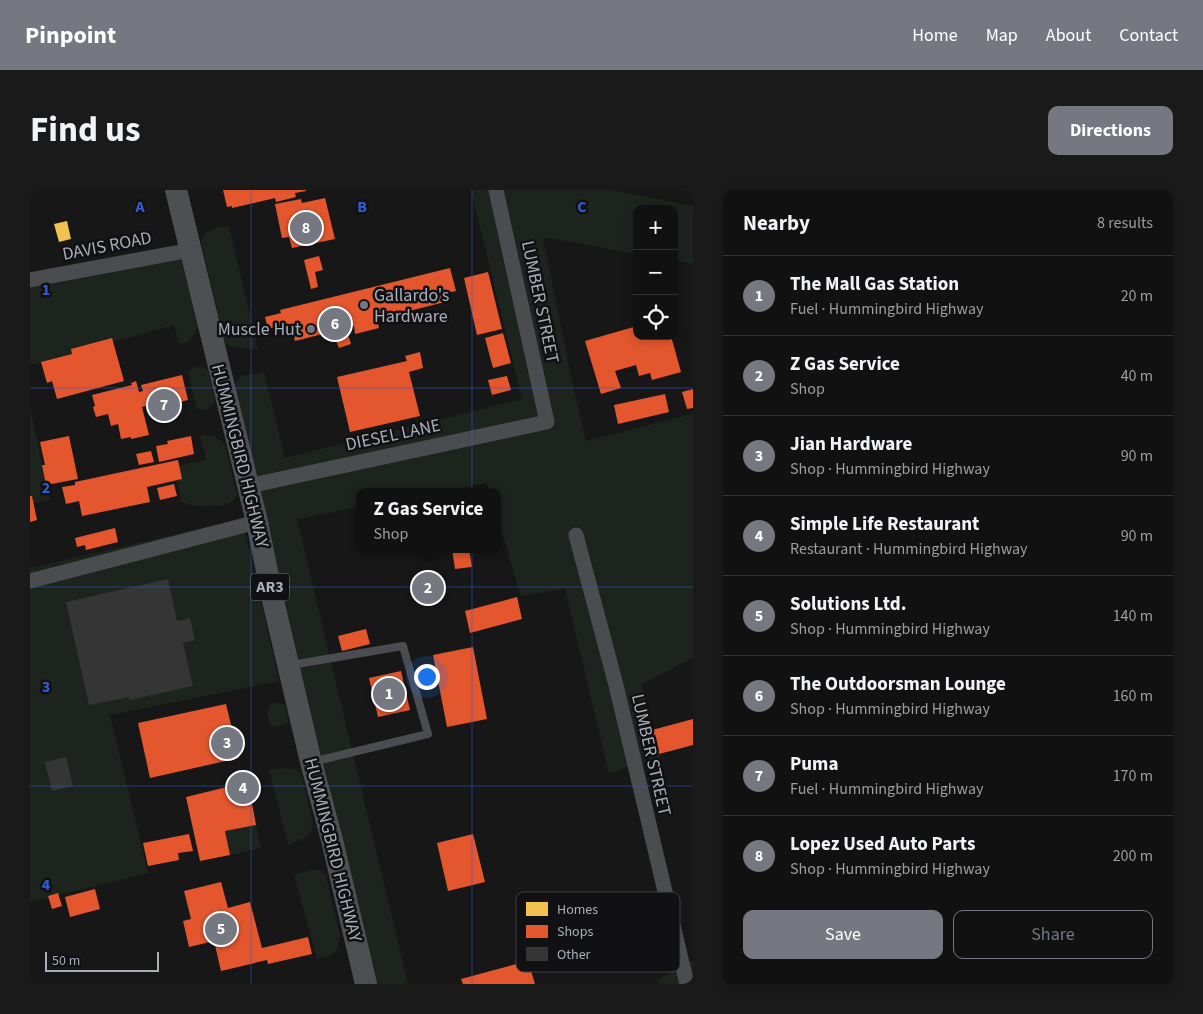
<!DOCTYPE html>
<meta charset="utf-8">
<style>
:root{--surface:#111;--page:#1a1a1a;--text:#f1f3f6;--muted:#9c9d9f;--line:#303131;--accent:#757880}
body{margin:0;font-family:"Source Sans 3",sans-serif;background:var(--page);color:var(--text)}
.controls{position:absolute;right:15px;top:15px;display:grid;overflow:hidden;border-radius:10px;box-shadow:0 2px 12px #0003}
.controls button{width:45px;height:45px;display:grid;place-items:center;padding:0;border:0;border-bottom:1px solid var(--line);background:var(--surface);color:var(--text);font:25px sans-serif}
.scale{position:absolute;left:15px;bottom:12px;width:114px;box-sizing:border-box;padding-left:5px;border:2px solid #a8adb8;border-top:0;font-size:14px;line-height:18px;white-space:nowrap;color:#a8adb8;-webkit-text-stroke:4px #111113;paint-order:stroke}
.you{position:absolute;left:396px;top:486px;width:18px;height:18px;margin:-12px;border:4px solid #fff;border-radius:50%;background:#1a73e8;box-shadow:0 0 0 8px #1a73e833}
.badge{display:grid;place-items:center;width:32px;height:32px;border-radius:50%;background:var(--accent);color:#fff;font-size:16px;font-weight:700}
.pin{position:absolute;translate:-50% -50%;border:2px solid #fff;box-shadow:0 1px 5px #0006}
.popup{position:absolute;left:326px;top:298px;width:145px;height:65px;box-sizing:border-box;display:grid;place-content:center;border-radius:10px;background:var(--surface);filter:drop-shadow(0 1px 4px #0005);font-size:16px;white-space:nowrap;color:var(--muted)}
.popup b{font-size:19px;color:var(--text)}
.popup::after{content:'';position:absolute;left:50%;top:100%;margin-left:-10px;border:10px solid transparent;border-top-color:var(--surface)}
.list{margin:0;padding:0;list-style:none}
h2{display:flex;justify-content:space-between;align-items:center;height:65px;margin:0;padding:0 20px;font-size:21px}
h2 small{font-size:16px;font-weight:400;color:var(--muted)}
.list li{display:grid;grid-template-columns:32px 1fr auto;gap:15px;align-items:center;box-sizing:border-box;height:80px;padding:0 20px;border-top:1px solid var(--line)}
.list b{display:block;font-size:19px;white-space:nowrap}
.list p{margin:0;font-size:16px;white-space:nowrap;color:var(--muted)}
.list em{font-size:16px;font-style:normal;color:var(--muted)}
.actions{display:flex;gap:10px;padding:15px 20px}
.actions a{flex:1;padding:11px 0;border:1px solid var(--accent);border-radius:10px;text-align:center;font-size:18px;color:var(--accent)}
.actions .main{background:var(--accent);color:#fff}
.icon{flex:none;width:28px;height:28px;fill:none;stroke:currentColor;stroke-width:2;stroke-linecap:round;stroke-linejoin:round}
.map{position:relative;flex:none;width:663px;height:794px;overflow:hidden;border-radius:10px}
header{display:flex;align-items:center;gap:30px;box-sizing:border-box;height:70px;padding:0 25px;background:var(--accent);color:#fff}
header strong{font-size:24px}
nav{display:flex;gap:28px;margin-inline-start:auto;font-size:18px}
.intro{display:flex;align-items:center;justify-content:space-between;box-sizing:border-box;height:120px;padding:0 30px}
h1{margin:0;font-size:35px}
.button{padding:12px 22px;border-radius:10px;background:var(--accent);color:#fff;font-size:18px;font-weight:700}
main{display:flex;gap:30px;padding:0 30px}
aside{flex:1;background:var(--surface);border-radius:10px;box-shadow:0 2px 12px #0003}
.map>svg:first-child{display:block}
</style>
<header>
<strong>Pinpoint</strong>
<nav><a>Home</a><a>Map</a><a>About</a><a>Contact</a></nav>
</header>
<div class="intro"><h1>Find us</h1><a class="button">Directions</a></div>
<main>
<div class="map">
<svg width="663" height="794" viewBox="0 0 663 794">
<rect width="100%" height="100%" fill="#171717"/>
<g fill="#1d241e">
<polygon points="441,0 581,0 663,16 663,74 644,70 644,19 607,19 607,64 513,47 543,196 556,251 663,224 663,468 612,494 630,569 600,576 579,584 535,399 491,406 467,326 467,302 459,302 457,293 411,302 329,302 329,317 267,329 378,794 346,794 268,468 205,194 211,186 234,182 255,268 492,209"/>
<path d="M191 37H199L228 159C217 158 206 159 195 153L171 51C175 41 180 39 191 37Z"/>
<polygon points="148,62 156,85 168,138 159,151 153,154 149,153 144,135 0,175 0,90"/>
<path d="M167 177H172L178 180 185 212C181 218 174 224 167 218L158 183 161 179Z"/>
<polygon points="0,218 20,310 0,314"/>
<path d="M170 245 184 246 195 254 207 306C206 307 203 311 202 312 192 318 160 318 151 311L144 277 176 270Z"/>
<polygon points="212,329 249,491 80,525 118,683 0,712 0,378"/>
<path d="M247 512 255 515 259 533 243 537C237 529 236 524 240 515Z"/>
<path d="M252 578 265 579 271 583 283 633C281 649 271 649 258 655L239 580Z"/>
<polygon points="226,635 231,658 200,665 195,641"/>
<polygon points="280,680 290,680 296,686 310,746 307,760 302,765 287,769 264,685"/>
<polygon points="663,770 663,794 629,794 628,790"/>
</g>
<polygon fill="#f2c14e" points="37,31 41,49 29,52 24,34"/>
<g fill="#e4572e">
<polygon points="193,0 276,0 276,1 265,3 266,7 246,12 245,8 202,18 202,16 197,17"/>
<polygon points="295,8 305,49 262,58 259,47 252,48 245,14 271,9 272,13"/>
<polygon points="289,66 293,80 285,82 288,97 281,99 274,70"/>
<polygon points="420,78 426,101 417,103 419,111 347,129 349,138 325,144 324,136 265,151 261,135 254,137 254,135 238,139 235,127 251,123 250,120"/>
<polygon points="458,82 472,139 447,145 434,88"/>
<polygon points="607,136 607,146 641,146 651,182 622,190 620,183 609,186 606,175 585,181 591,198 571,204 555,151"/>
<polygon points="317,142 321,154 309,158 304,146"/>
<polygon points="473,143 481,173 463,178 455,148"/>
<polygon points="82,148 94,191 27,209 22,191 17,193 11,172 42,164 41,159"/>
<polygon points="390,162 393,178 379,182 390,226 320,242 307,187 377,171 375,166"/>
<polygon points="152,185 158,210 117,220 116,216 112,217 119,245 101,249 101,247 91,249 88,234 81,236 78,224 66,227 63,217 65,216 62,205 102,195 101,193 106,191 109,202 113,201 111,195"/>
<polygon points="477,186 481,200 462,205 458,190"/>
<polygon points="663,199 663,218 657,219 652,202"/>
<polygon points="635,204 639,222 588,234 584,215"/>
<polygon points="39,246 48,289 16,295 12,275 15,275 10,252"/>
<polygon points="161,246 164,264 129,272 126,256 138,254 137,251"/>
<polygon points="121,261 124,272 109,275 106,264"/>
<polygon points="148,270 152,289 117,297 120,312 52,326 49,311 36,314 32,297 45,295 45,292"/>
<polygon points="144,294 147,306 130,310 127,298"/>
<polygon points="0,306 2,306 7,330 0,332"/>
<polygon points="85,338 88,352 56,360 55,355 47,357 45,348"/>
<polygon points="422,359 439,359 442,377 425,379"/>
<polygon points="413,391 413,402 389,406 388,402 384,403 384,394"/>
<polygon points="487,407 492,429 440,443 435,421"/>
<polygon points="336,439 340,454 312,461 308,446"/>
<polygon points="443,457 457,529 417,537 403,465"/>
<polygon points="371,481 380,520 348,527 339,488"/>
<polygon points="196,514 209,568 120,588 108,533"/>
<polygon points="663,529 663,555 629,564 622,540"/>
<polygon points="213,591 213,593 218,592 226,635 195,641 200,665 170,671 156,607 197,597 196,594"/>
<polygon points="159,644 163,661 148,663 149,670 118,676 113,653"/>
<polygon points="443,644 455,692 418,701 407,653"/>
<polygon points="191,692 198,718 220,712 232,758 278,747 282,764 238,774 237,770 191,781 184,751 159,757 153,731 161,729 154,701"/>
<polygon points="65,699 70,719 40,727 35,707"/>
<polygon points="28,703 32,716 22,719 18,706"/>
<polygon points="498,771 505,794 433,794 431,789"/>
</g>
<g fill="#353536">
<polygon points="138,389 147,431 160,428 165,450 153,453 163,496 99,510 99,507 59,515 36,412"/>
<polygon points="36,567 43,596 22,601 15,572"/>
</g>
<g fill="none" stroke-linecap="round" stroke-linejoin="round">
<polyline stroke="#4b4c50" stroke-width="8" points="261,475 373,456 398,544 282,572"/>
<g stroke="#4b4c50" stroke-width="15">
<polyline points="0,90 161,60"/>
<polyline points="218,296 517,232 466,0"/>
<polyline points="546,345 586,495 657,794"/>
<polyline points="0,391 227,332"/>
</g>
<polyline stroke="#4d4f52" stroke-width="22" points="146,0 227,332 242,406 281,572 302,650 336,794"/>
</g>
<path fill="none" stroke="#325cd3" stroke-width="1" stroke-opacity="0.55" d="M221 0V794M442 0V794M0 198H663M0 397H663M0 596H663"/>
<g fill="#757880" stroke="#111113" stroke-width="2">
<circle cx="334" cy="115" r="5"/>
<circle cx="281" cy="139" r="5"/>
</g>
<g text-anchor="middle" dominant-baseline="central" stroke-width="5" stroke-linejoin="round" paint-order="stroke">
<rect fill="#111113" stroke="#7b7e86" stroke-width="1" x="221" y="383.5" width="38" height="27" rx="4"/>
<g font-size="16" font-weight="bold" fill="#a8adb8">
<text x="240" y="397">AR3</text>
</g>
<g font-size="18" fill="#a8adb8" stroke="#111113">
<text transform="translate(77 56) rotate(-11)">DAVIS ROAD</text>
<text transform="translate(510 112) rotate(78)">LUMBER STREET</text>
<text transform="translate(363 245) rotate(-12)">DIESEL LANE</text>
<text transform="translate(210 266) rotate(76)">HUMMINGBIRD HIGHWAY</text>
<text transform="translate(621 565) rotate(77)">LUMBER STREET</text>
<text transform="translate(303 660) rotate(76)">HUMMINGBIRD HIGHWAY</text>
</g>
<g font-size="18" fill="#a8adb8" stroke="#111113" text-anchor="start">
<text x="344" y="105">Gallardo's<tspan x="344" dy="21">Hardware</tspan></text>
<text x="271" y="139" text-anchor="end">Muscle Hut</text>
</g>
</g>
<rect x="486" y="702" width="164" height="80" rx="8" fill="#111113" stroke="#3e4045" stroke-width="1"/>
<rect x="496" y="712" width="22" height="14" fill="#f2c14e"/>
<rect x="496" y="735" width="22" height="13" fill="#e4572e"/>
<rect x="496" y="757" width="22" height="14" fill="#353536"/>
<g font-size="14" fill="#a8adb8">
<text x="527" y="724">Homes</text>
<text x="527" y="746">Shops</text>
<text x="527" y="769">Other</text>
</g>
<g font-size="16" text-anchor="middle" font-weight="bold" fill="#325cd3" stroke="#111113" stroke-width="5" stroke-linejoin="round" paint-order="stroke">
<text x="110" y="22">A</text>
<text x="332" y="22">B</text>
<text x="552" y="22">C</text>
<text x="16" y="105">1</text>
<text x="16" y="303">2</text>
<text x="16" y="502">3</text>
<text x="16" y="700">4</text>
</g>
</svg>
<div class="controls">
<button>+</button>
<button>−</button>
<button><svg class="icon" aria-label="locate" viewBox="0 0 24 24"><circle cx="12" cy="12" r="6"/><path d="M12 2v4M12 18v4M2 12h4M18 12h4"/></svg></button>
</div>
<div class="scale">50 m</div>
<div class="you"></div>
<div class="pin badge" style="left:359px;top:504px">1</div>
<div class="pin badge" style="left:398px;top:398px">2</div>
<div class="popup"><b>Z Gas Service</b>Shop</div>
<div class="pin badge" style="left:197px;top:553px">3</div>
<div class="pin badge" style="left:213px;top:598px">4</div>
<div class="pin badge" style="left:191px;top:739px">5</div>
<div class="pin badge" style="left:305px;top:134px">6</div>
<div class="pin badge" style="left:134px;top:215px">7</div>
<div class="pin badge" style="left:276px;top:38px">8</div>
</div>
<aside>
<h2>Nearby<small>8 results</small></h2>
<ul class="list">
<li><span class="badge">1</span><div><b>The Mall Gas Station</b><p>Fuel · Hummingbird Highway</p></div><em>20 m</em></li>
<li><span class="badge">2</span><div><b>Z Gas Service</b><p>Shop</p></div><em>40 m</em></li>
<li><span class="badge">3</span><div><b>Jian Hardware</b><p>Shop · Hummingbird Highway</p></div><em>90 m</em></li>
<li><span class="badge">4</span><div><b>Simple Life Restaurant</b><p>Restaurant · Hummingbird Highway</p></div><em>90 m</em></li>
<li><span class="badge">5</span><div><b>Solutions Ltd.</b><p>Shop · Hummingbird Highway</p></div><em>140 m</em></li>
<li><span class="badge">6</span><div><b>The Outdoorsman Lounge</b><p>Shop · Hummingbird Highway</p></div><em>160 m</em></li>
<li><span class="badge">7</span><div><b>Puma</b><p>Fuel · Hummingbird Highway</p></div><em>170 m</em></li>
<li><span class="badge">8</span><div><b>Lopez Used Auto Parts</b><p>Shop · Hummingbird Highway</p></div><em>200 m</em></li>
</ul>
<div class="actions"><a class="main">Save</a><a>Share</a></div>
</aside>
</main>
